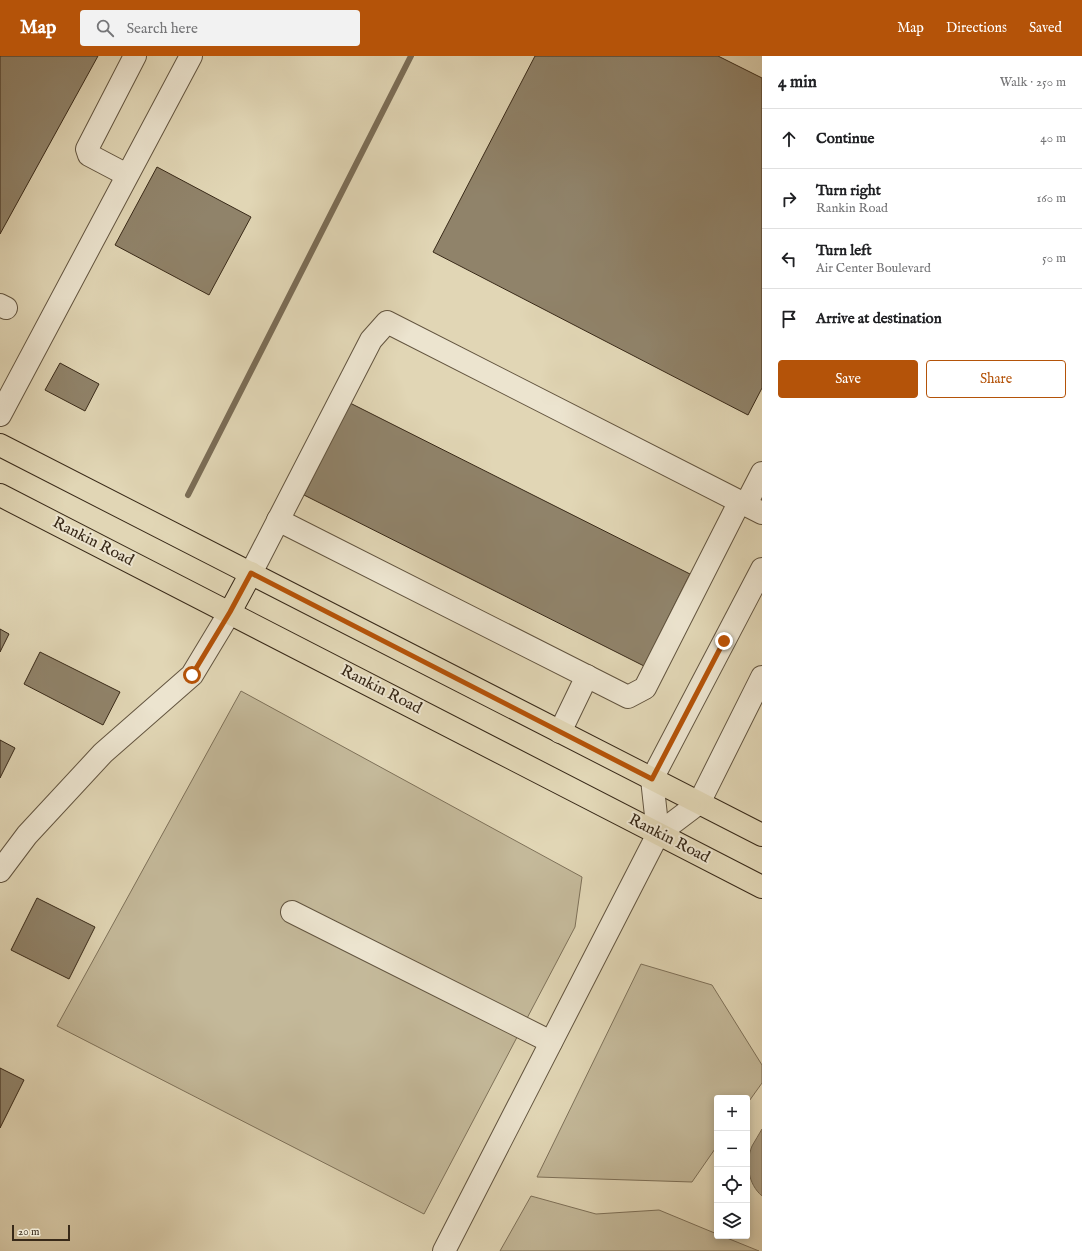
<!DOCTYPE html>
<meta charset="utf-8">
<style>
:root{--surface:#fff;--page:#f2f2f2;--text:#202124;--muted:#757577;--line:#e0e0e0;--accent:#b45309}
body{margin:0;font-family:"IM FELL English",serif;background:var(--page);color:var(--text)}
.controls{position:absolute;right:12px;bottom:12px;display:grid;overflow:hidden;border-radius:4px;box-shadow:0 2px 10px #0003}
.controls button{width:36px;height:36px;display:grid;place-items:center;padding:0;border:0;border-bottom:1px solid var(--line);background:var(--surface);color:var(--text);font:20px sans-serif}
.scale{position:absolute;left:12px;bottom:10px;width:58px;box-sizing:border-box;padding-left:4px;border:2px solid #382918;border-top:0;font-size:11px;line-height:14px;white-space:nowrap;color:#382918;-webkit-text-stroke:3px #ece4cf;paint-order:stroke}
.stop{position:absolute;width:12px;height:12px;margin:-9px;border:3px solid #b45309;border-radius:50%;background:#fff}
.stop.end{background:#b45309;border-color:#fff;box-shadow:0 1px 4px #0008}
.list{margin:0;padding:0;list-style:none}
h2{display:flex;justify-content:space-between;align-items:center;height:52px;margin:0;padding:0 16px;font-size:17px}
h2 small{font-size:13px;font-weight:400;color:var(--muted)}
.list li{display:grid;grid-template-columns:26px 1fr auto;gap:12px;align-items:center;box-sizing:border-box;height:60px;padding:0 16px;border-top:1px solid var(--line)}
.list b{display:block;font-size:15px;white-space:nowrap}
.list p{margin:0;font-size:13px;white-space:nowrap;color:var(--muted)}
.list em{font-size:13px;font-style:normal;color:var(--muted)}
.actions{display:flex;gap:8px;padding:12px 16px}
.actions a{flex:1;padding:9px 0;border:1px solid var(--accent);border-radius:4px;text-align:center;font-size:14px;color:var(--accent)}
.actions .main{background:var(--accent);color:#fff}
.icon{flex:none;width:22px;height:22px;fill:none;stroke:currentColor;stroke-width:2;stroke-linecap:round;stroke-linejoin:round}
.map{position:relative;flex:none;width:762px;height:1195px;overflow:hidden}
header{display:flex;align-items:center;gap:24px;box-sizing:border-box;height:56px;padding:0 20px;background:var(--accent);color:#fff}
header strong{font-size:19px}
nav{display:flex;gap:22px;margin-inline-start:auto;font-size:14px}
.search{width:280px;height:36px;background:var(--page);display:flex;align-items:center;gap:10px;box-sizing:border-box;padding:0 14px;border-radius:4px;color:var(--muted);font-size:15px}
main{display:flex}
aside{flex:1;background:var(--surface)}
.map>svg:first-child{display:block}
</style>
<header>
<strong>Map</strong>
<div class="search"><svg class="icon" aria-label="search" viewBox="0 0 24 24"><circle cx="10" cy="10" r="6"/><path d="M15 15l6 6"/></svg>Search here</div>
<nav><a>Map</a><a>Directions</a><a>Saved</a></nav>
</header>
<main>
<div class="map">
<svg width="762" height="1195" viewBox="0 0 762 1195">
<rect width="100%" height="100%" fill="#e1d6b5"/>
<filter id="stains"><feTurbulence type="fractalNoise" baseFrequency=".005" numOctaves="4"/><feColorMatrix values="0 0 0 0 .2 0 0 0 0 .09 0 0 0 0 .02 0 0 0 .5 -.17"/></filter>
<radialGradient id="worn" r=".72"><stop offset=".6" stop-color="#630" stop-opacity="0"/><stop offset="1" stop-color="#630" stop-opacity=".3"/></radialGradient>
<g fill="#c4b99a" stroke="#7e7159">
<polygon points="241,635 582,821 575,871 424,1158 57,970"/>
<polygon points="641,908 712,929 762,1009 762,1027 747,1048 747,1042 717,1042 717,1090 692,1126 537,1121"/>
<polygon points="531,1140 596,1158 659,1154 717,1178 717,1180 722,1180 759,1195 500,1195"/>
</g>
<path fill="#a89b80" stroke="#7b6d56" d="M762 1073V1140C748 1128 745 1107 752 1090 755 1084 759 1079 762 1073Z"/>
<g fill="none" stroke-linecap="round" stroke-linejoin="round">
<polyline stroke="#7b6d56" stroke-width="6" points="188,439 411,0"/>
</g>
<g fill="#90836a" stroke="#382918">
<polygon points="0,0 98,0 0,178"/>
<polygon points="535,0 718,0 762,22 762,332 748,359 433,196"/>
<polygon points="157,111 251,161 209,239 115,189"/>
<polygon points="60,307 99,328 85,355 45,334"/>
<polygon points="350,347 690,518 644,610 304,439"/>
<polygon points="0,573 9,578 0,596"/>
<polygon points="40,596 120,636 103,669 24,628"/>
<polygon points="0,684 15,692 0,722"/>
<polygon points="37,842 95,871 69,923 11,894"/>
<polygon points="0,1012 24,1024 0,1072"/>
</g>
<g fill="none" stroke-linecap="round" stroke-linejoin="round">
<g stroke="#62543f" stroke-width="24">
<g id="minor">
<polyline points="127,119 89,99 87,93 135,0"/>
<polyline points="0,249 6,252"/>
<polyline points="0,359 191,0"/>
<polyline points="746,448 762,417"/>
<polyline points="278,464 628,641 645,632 740,445"/>
<polyline points="251,517 371,284 387,266 762,457"/>
<polyline points="560,676 587,620"/>
<polyline points="658,778 652,723 762,513"/>
<polyline points="0,815 27,779 103,697 192,619 230,556"/>
<polyline points="292,856 551,986"/>
<polyline points="444,1195 658,778 699,747 762,621"/>
</g>
</g>
<g stroke="#382918" stroke-width="24">
<g id="major">
<polyline points="0,389 762,779"/>
<polyline points="0,439 762,831"/>
<polyline points="230,556 251,517"/>
</g>
</g>
<use href="#minor" stroke="#ece4cf" stroke-width="22"/>
<use href="#major" stroke="#e1d6b5" stroke-width="22"/>
</g>
<g fill="none" stroke-linecap="round" stroke-linejoin="round">
<polyline stroke="#b45309" stroke-width="5" points="192,619 230,556 251,517 652,723 724,585"/>
</g>
<g text-anchor="middle" dominant-baseline="central" stroke-width="4" stroke-linejoin="round" paint-order="stroke">
<g font-size="16" fill="#382918" stroke="#ece4cf">
<text transform="translate(93 486) rotate(27)">Rankin Road</text>
<text transform="translate(381 634) rotate(27)">Rankin Road</text>
<text transform="translate(669 783) rotate(27)">Rankin Road</text>
</g>
</g>
<rect width="100%" height="100%" filter="url(#stains)"/>
<rect width="100%" height="100%" fill="url(#worn)"/>
</svg>
<div class="controls">
<button>+</button>
<button>−</button>
<button><svg class="icon" aria-label="locate" viewBox="0 0 24 24"><circle cx="12" cy="12" r="6"/><path d="M12 2v4M12 18v4M2 12h4M18 12h4"/></svg></button>
<button><svg class="icon" aria-label="layers" viewBox="0 0 24 24"><path d="M12 4l9 5-9 5-9-5zM3 14l9 5 9-5"/></svg></button>
</div>
<div class="scale">20 m</div>
<div class="stop" style="left:192px;top:619px"></div>
<div class="stop end" style="left:724px;top:585px"></div>
</div>
<aside>
<h2>4 min<small>Walk · 250 m</small></h2>
<ul class="list">
<li><svg class="icon" aria-label="ahead" viewBox="0 0 24 24"><path d="M12 20V5M6 11l6-6 6 6"/></svg><div><b>Continue</b></div><em>40 m</em></li>
<li><svg class="icon" aria-label="right" viewBox="0 0 24 24"><path d="M7 20v-9h11M14 6l5 5-5 5"/></svg><div><b>Turn right</b><p>Rankin Road</p></div><em>160 m</em></li>
<li><svg class="icon" aria-label="left" viewBox="0 0 24 24"><path d="M17 20v-9H6M10 6l-5 5 5 5"/></svg><div><b>Turn left</b><p>Air Center Boulevard</p></div><em>50 m</em></li>
<li><svg class="icon" aria-label="arrive" viewBox="0 0 24 24"><path d="M6 21V4h12l-3 4 3 4H6"/></svg><div><b>Arrive at destination</b></div></li>
</ul>
<div class="actions"><a class="main">Save</a><a>Share</a></div>
</aside>
</main>
